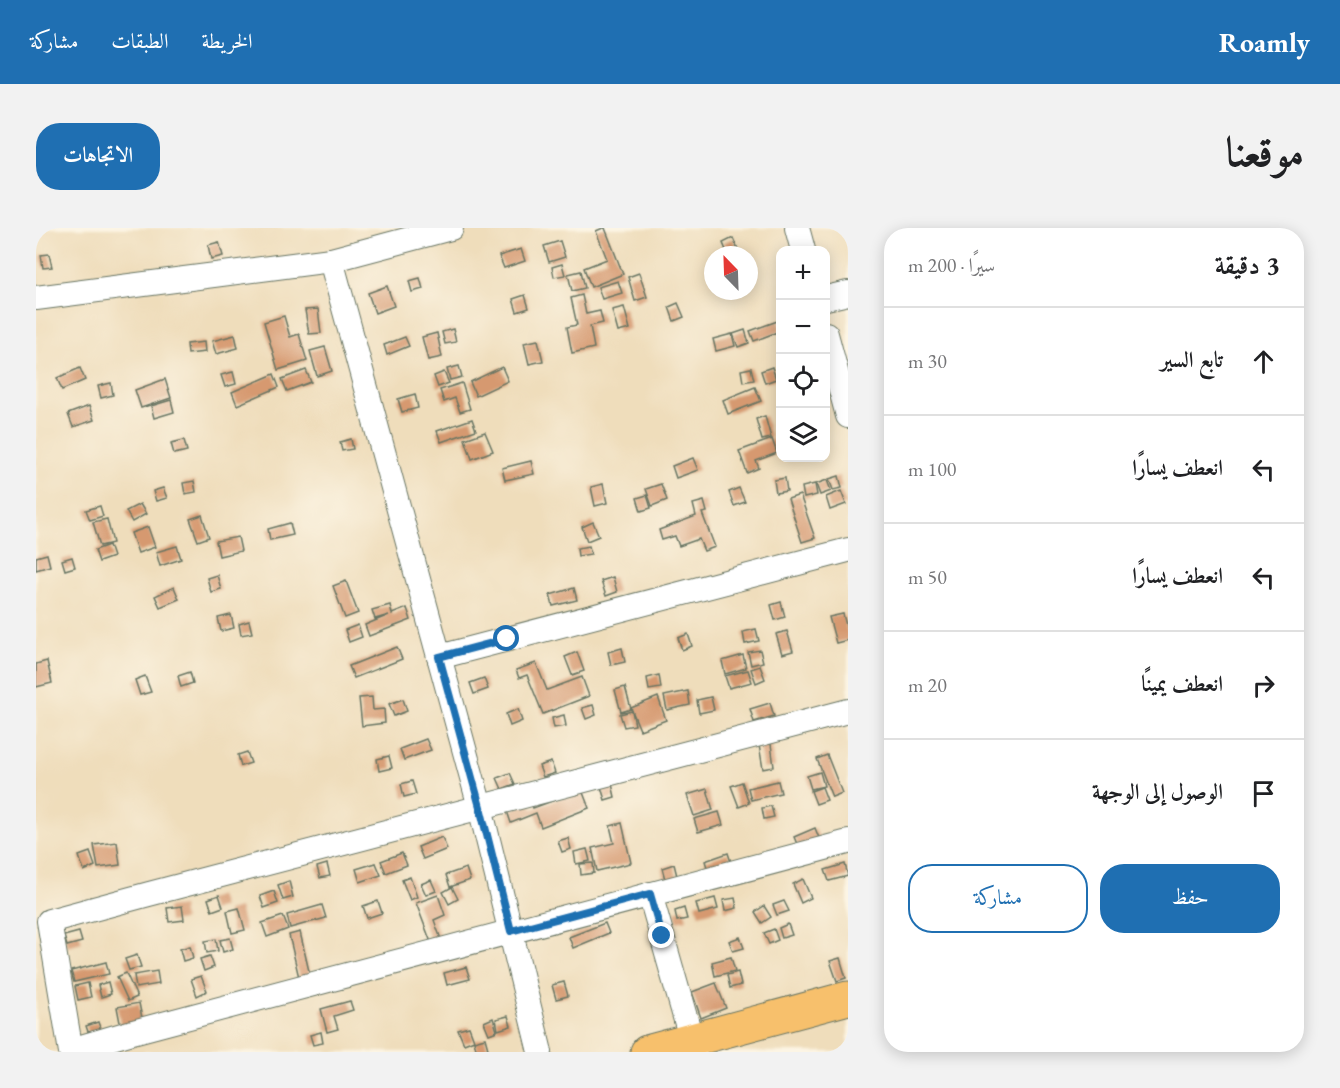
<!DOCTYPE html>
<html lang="ar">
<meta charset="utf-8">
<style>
:root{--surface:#fff;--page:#f2f2f2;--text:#202124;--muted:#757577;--line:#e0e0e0;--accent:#1f6fb2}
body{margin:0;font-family:"EB Garamond",Amiri,serif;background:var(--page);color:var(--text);direction:rtl}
.controls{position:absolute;right:18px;top:18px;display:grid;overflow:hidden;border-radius:12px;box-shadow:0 3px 15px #0003}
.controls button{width:54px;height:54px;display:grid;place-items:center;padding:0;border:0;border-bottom:2px solid var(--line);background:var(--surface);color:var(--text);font:30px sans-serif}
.compass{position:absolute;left:668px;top:18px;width:54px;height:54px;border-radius:50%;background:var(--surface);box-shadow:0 3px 15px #0003;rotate:337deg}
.stop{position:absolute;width:18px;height:18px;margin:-14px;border:4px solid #1f6fb2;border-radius:50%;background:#fff}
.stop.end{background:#1f6fb2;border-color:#fff;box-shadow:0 2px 6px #0008}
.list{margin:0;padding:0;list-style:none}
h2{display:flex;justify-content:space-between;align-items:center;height:78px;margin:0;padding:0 24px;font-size:26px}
h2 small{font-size:20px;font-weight:400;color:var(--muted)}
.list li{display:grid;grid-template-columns:39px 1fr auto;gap:18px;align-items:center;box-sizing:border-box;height:108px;padding:0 24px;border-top:2px solid var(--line)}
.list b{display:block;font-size:22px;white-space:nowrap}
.list em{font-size:20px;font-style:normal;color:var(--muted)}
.actions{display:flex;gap:12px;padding:18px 24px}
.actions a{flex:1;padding:14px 0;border:2px solid var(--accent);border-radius:24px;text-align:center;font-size:21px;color:var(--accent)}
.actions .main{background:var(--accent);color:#fff}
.icon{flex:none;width:33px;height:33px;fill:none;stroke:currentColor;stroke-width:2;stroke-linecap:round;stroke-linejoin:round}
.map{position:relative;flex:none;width:812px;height:824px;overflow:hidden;direction:ltr;border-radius:24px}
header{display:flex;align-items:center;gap:36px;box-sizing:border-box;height:84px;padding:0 30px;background:var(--accent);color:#fff}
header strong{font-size:28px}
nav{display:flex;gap:33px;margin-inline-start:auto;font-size:21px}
.intro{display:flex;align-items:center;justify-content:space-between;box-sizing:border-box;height:144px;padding:0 36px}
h1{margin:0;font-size:42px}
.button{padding:15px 27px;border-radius:24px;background:var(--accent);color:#fff;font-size:21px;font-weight:700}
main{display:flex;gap:36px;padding:0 36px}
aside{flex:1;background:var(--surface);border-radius:24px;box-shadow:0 3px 15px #0003}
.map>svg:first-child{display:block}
</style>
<header>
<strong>Roamly</strong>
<nav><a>الخريطة</a><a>الطبقات</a><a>مشاركة</a></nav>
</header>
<div class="intro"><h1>موقعنا</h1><a class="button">الاتجاهات</a></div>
<main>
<aside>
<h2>3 دقيقة<small>سيرًا · 200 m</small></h2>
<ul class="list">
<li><svg class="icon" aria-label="ahead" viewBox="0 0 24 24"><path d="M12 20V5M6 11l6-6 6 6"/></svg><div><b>تابع السير</b></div><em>30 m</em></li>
<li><svg class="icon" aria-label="left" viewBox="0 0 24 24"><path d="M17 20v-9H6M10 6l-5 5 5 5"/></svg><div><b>انعطف يسارًا</b></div><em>100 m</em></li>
<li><svg class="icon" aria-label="left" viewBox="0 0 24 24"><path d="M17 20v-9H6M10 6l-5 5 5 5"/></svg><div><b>انعطف يسارًا</b></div><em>50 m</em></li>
<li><svg class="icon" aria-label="right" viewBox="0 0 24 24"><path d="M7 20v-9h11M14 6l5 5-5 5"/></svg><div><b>انعطف يمينًا</b></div><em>20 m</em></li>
<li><svg class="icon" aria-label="arrive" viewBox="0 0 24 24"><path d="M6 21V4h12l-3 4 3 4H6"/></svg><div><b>الوصول إلى الوجهة</b></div></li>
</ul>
<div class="actions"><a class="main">حفظ</a><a>مشاركة</a></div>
</aside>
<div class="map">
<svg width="812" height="824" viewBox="0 0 812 824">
<rect width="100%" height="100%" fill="#fcf5e5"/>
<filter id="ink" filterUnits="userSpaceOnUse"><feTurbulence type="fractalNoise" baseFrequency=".0167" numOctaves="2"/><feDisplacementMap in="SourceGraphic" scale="12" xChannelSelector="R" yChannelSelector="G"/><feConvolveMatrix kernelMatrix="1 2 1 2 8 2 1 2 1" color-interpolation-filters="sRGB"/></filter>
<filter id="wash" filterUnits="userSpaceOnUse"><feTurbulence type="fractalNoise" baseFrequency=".008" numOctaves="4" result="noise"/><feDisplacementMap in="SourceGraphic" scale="24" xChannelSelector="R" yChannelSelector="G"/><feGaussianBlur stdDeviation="1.35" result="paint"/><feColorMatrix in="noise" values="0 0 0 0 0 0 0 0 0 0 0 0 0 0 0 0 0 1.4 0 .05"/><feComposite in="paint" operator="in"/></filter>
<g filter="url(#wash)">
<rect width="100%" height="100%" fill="#efddbb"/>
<g id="blocks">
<g fill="#d6996f">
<polygon points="567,0 569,0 587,46 555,59 548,40 571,31 560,3"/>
<polygon points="697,10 702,22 692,27 687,15"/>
<polygon points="524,13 529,29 513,34 508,18"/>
<polygon points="183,14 187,28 175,31 172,17"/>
<polygon points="485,21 489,33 468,40 463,28"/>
<polygon points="13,26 16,39 7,40 5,27"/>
<polygon points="526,36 529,47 518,49 516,39"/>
<polygon points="545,43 549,60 536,63 532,46"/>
<polygon points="603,45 611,69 599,73 592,49"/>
<polygon points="384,50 387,61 376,64 373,53"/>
<polygon points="582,53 586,65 566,71 562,59"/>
<polygon points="351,58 358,78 339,85 332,65"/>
<polygon points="489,67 493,80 481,84 477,71"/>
<polygon points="546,67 550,86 564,83 567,95 554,98 558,120 536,125 531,99 541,97 535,70"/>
<polygon points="642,75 648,89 638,93 633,79"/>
<polygon points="588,79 594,101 582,104 576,82"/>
<polygon points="282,81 285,105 273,106 269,82"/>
<polygon points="248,88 254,109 263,106 271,133 242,142 228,94"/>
<polygon points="744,92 744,103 718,113 714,103"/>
<polygon points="417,101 420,114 409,116 406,104"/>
<polygon points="709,102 713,115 702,119 697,106"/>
<polygon points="401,105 406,129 392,132 386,109"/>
<polygon points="696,106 699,118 680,123 677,111"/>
<polygon points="199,107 202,120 180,126 176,113"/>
<polygon points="369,109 373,118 351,127 348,117"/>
<polygon points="502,112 507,133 493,136 488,115"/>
<polygon points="168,114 169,124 152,126 151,116"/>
<polygon points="289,119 296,143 281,148 274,123"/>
<polygon points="423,138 426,149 414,152 411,141"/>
<polygon points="466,139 472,153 440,168 434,154"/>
<polygon points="736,139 740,151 729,155 725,143"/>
<polygon points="44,140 49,152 26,162 21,150"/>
<polygon points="715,140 718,152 707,154 705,142"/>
<polygon points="270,142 275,154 251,163 246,151"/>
<polygon points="197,144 200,156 189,159 185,147"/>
<polygon points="408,144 413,155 402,159 398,148"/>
<polygon points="238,146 243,159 201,177 196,164"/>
<polygon points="129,151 135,170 105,180 99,162"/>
<polygon points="75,155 77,167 65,170 62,158"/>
<polygon points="426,155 434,181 424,184 419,170 408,174 404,162"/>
<polygon points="719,159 725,173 692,186 687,172"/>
<polygon points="379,166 382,180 366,184 362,171"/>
<polygon points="135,172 138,184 118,190 115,178"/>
<polygon points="53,178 58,192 37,199 32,186"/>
<polygon points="729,188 735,210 726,212 720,191"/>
<polygon points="436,191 440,202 405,214 401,203"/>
<polygon points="449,204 457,223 436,231 429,211"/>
<polygon points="315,211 317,221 306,223 304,214"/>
<polygon points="736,211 741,225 720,233 723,240 711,245 703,223"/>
<polygon points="148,212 151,223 138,226 135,215"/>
<polygon points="657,230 662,242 640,250 636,238"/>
<polygon points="495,233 498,246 469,252 466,240"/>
<polygon points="803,248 806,260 797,262 793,251"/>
<polygon points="749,250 751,263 740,265 738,252"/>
<polygon points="791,252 795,263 784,267 780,256"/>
<polygon points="158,253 160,264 149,266 147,255"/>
<polygon points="567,256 571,275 559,278 555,259"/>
<polygon points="625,256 631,272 616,278 610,261"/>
<polygon points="779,256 781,267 768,270 766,259"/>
<polygon points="127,260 131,270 120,273 117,263"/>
<polygon points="703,260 709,274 698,278 693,264"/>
<polygon points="805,263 810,276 794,282 790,269"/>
<polygon points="611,267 615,280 605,283 601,270"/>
<polygon points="764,267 779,310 766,314 752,271"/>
<polygon points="668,273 671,284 666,285 679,319 668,323 663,311 643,318 639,308 626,312 623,302 660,288 657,276"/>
<polygon points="104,276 110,286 96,294 90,283"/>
<polygon points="64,278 67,288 54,292 50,282"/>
<polygon points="166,287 173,309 162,313 154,291"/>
<polygon points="71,291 77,315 64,318 57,294"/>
<polygon points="557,294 563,308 551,313 546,299"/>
<polygon points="254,295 257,307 234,312 232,301"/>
<polygon points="112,299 119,319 102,325 95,305"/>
<polygon points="202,309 205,323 183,328 180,313"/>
<polygon points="73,317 77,329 63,334 59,322"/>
<polygon points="141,318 145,331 124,338 120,324"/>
<polygon points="553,318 555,326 542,328 541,320"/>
<polygon points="11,326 14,338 0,342 0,329"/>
<polygon points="36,329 39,339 29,342 26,332"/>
<polygon points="181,347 185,361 175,364 171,350"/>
<polygon points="577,349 581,364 570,368 565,353"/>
<polygon points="310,353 322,385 309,390 297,358"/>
<polygon points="138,359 143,371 124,379 119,368"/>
<polygon points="538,360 541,372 517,378 514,367"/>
<polygon points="745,374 749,389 739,392 735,377"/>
<polygon points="354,377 356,386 371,380 375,392 333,408 329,397 353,387 339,391 336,382"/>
<polygon points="807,386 812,405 812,412 800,415 793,389"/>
<polygon points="195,387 198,400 185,403 182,390"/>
<polygon points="213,393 216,405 205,407 203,396"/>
<polygon points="322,397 326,409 313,414 309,402"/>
<polygon points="720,401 723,413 709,416 707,404"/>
<polygon points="751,403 757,423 746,426 740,406"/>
<polygon points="652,406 656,418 646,422 642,410"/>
<polygon points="361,419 366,431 318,450 313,438"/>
<polygon points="586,420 589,434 575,437 572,424"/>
<polygon points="724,422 727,434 715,437 712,424"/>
<polygon points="541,424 548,443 536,447 529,429"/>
<polygon points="707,427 710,440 689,446 686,433"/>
<polygon points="11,433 16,455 0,459 0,436"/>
<polygon points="500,435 511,462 546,449 553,468 507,486 491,447 483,450 480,442"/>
<polygon points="724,438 729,451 720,455 715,441"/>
<polygon points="712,442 716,454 693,460 689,448"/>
<polygon points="154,444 157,455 145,459 142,448"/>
<polygon points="623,447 625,460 613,462 611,450"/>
<polygon points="109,448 115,464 104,467 99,452"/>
<polygon points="448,450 452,461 438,466 434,455"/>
<polygon points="589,459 595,481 585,484 579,462"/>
<polygon points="652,463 654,477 631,482 628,468"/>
<polygon points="336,469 337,482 348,481 349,495 326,498 323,470"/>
<polygon points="622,469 630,492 604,502 595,480"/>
<polygon points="675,469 678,482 663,485 661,472"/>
<polygon points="367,471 371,483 358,488 353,476"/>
<polygon points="734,475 738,488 718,494 714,481"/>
<polygon points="557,477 560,487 550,491 546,480"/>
<polygon points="482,481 486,493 474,498 470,486"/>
<polygon points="596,483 599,497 588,499 584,486"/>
<polygon points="528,487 530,498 518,500 516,490"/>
<polygon points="390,511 395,522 368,532 364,521"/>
<polygon points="735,516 738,539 727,541 723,517"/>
<polygon points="211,524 215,535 205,538 202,527"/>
<polygon points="791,527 806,565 796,569 781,531"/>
<polygon points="353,528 356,540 343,543 341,531"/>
<polygon points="515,534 519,545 507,549 503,538"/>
<polygon points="784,544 788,558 775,561 771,548"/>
<polygon points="474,545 479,556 466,561 461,550"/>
<polygon points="376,553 380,566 368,569 365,556"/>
<polygon points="742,553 745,565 715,572 712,560"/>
<polygon points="706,554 713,575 703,579 695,558"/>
<polygon points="576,556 579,569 569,572 565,559"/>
<polygon points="786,559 791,572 780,576 775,563"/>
<polygon points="671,561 677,582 658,588 651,567"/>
<polygon points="546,562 553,580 505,599 500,585 475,595 471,583 495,574 497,580"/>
<polygon points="735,578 738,589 728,591 726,580"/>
<polygon points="683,584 687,597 662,604 658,591"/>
<polygon points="586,595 595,635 561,643 556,620 578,615 574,598"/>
<polygon points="779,600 785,615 764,623 758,609"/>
<polygon points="406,609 411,621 387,631 382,619"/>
<polygon points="532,610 535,621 526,624 522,613"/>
<polygon points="81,614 84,637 62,640 58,617"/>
<polygon points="551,621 554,633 540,636 538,624"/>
<polygon points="54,624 59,638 48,643 43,628"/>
<polygon points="366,625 371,637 350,645 345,633"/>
<polygon points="692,625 696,637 673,645 669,633"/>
<polygon points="340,635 345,647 324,654 320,641"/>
<polygon points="557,635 558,645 545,647 544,636"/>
<polygon points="291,636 294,648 284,650 281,639"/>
<polygon points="638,636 642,652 630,655 626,640"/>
<polygon points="809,636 812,648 793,653 789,642"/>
<polygon points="430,640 434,652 414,659 410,647"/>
<polygon points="374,649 381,669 374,672 366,652"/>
<polygon points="767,651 775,670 765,675 757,656"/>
<polygon points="395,652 400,663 390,667 385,656"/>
<polygon points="253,653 257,669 247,672 242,657"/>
<polygon points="416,659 422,671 413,676 407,664"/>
<polygon points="238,663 242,675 228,680 224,668"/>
<polygon points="183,667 187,679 176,683 172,671"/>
<polygon points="402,667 409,687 398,692 406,714 396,717 380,675"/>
<polygon points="679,670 682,681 663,686 660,675"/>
<polygon points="699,670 701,680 689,683 687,672"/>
<polygon points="342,673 346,685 331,690 327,678"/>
<polygon points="748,673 753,683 741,687 737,677"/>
<polygon points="286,677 290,690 254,700 251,687"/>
<polygon points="146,678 148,692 133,694 131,680"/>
<polygon points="728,678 735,689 726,695 719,684"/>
<polygon points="203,680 209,702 196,705 191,683"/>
<polygon points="648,680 651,691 641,693 639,683"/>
<polygon points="247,688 252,701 231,709 226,695"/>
<polygon points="569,695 573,705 537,720 533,709"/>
<polygon points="752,696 756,707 746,710 743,700"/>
<polygon points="738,701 742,712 733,716 728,705"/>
<polygon points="43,704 46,714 31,718 28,708"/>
<polygon points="264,704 275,752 264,754 253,707"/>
<polygon points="704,709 708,720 697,723 693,713"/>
<polygon points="194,710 197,721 187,724 184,712"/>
<polygon points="180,711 182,723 171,725 169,713"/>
<polygon points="154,718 157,730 147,733 144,721"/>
<polygon points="101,727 105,739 93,742 89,731"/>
<polygon points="174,728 178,739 168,743 164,731"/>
<polygon points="695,729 699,743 679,748 676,734"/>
<polygon points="804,730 810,750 801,753 794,733"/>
<polygon points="70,734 73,746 38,754 35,743"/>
<polygon points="430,739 434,751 411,757 408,745"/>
<polygon points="121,743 123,756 100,760 98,747"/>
<polygon points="702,744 705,757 694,760 691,747"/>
<polygon points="90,745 101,769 92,773 81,749"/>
<polygon points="165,748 171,763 161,768 155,751"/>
<polygon points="72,754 75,766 65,769 62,757"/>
<polygon points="528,754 532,768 520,771 516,757"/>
<polygon points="52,755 55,769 42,772 39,758"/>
<polygon points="680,755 690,780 665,790 656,764"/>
<polygon points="314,773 317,782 298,788 302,801 291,804 285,781"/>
<polygon points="103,775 108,800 86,805 81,779"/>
<polygon points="472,788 475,798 462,802 460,791"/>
<polygon points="457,790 461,803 453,806 448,794"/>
<polygon points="62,794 67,808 55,812 50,798"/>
<polygon points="433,799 438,812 428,816 422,802"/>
<polygon points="285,804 287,815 277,817 274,807"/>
<polygon points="449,810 452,821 441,824 438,813"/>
</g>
</g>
</g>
<g filter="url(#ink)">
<use href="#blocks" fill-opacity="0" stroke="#687563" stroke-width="1.5"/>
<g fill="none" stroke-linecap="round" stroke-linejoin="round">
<g stroke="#687563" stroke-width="26">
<g id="minor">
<polyline points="761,0 767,22"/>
<polyline points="295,32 444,579 504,824"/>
<polyline points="0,70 295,32 415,0"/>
<polyline points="790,70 812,65"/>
<polyline points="790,106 812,188"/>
<polyline points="403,429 812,322"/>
<polyline points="614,666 659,824"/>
<polyline points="35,822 93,805 812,614"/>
<polyline points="35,824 13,693 113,666 812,483"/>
</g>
</g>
<g stroke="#687563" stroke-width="35">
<polyline id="highway" points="611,824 812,770"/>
</g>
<use href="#minor" stroke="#fff" stroke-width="24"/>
<use href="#highway" stroke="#f7c06c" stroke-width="33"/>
</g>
</g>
<g fill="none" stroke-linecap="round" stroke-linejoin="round" filter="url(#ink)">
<polyline stroke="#1f6fb2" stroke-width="8" points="471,411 403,429 444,579 475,703 614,666 626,708"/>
</g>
</svg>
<div class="controls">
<button>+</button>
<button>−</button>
<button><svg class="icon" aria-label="locate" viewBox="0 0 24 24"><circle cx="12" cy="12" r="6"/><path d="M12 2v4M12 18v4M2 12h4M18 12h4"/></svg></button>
<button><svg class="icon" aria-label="layers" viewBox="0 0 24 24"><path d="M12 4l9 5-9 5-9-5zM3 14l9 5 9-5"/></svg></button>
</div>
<svg class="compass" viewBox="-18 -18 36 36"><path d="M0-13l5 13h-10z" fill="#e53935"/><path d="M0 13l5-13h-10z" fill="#757577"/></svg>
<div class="stop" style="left:471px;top:411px"></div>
<div class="stop end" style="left:626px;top:708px"></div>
</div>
</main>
